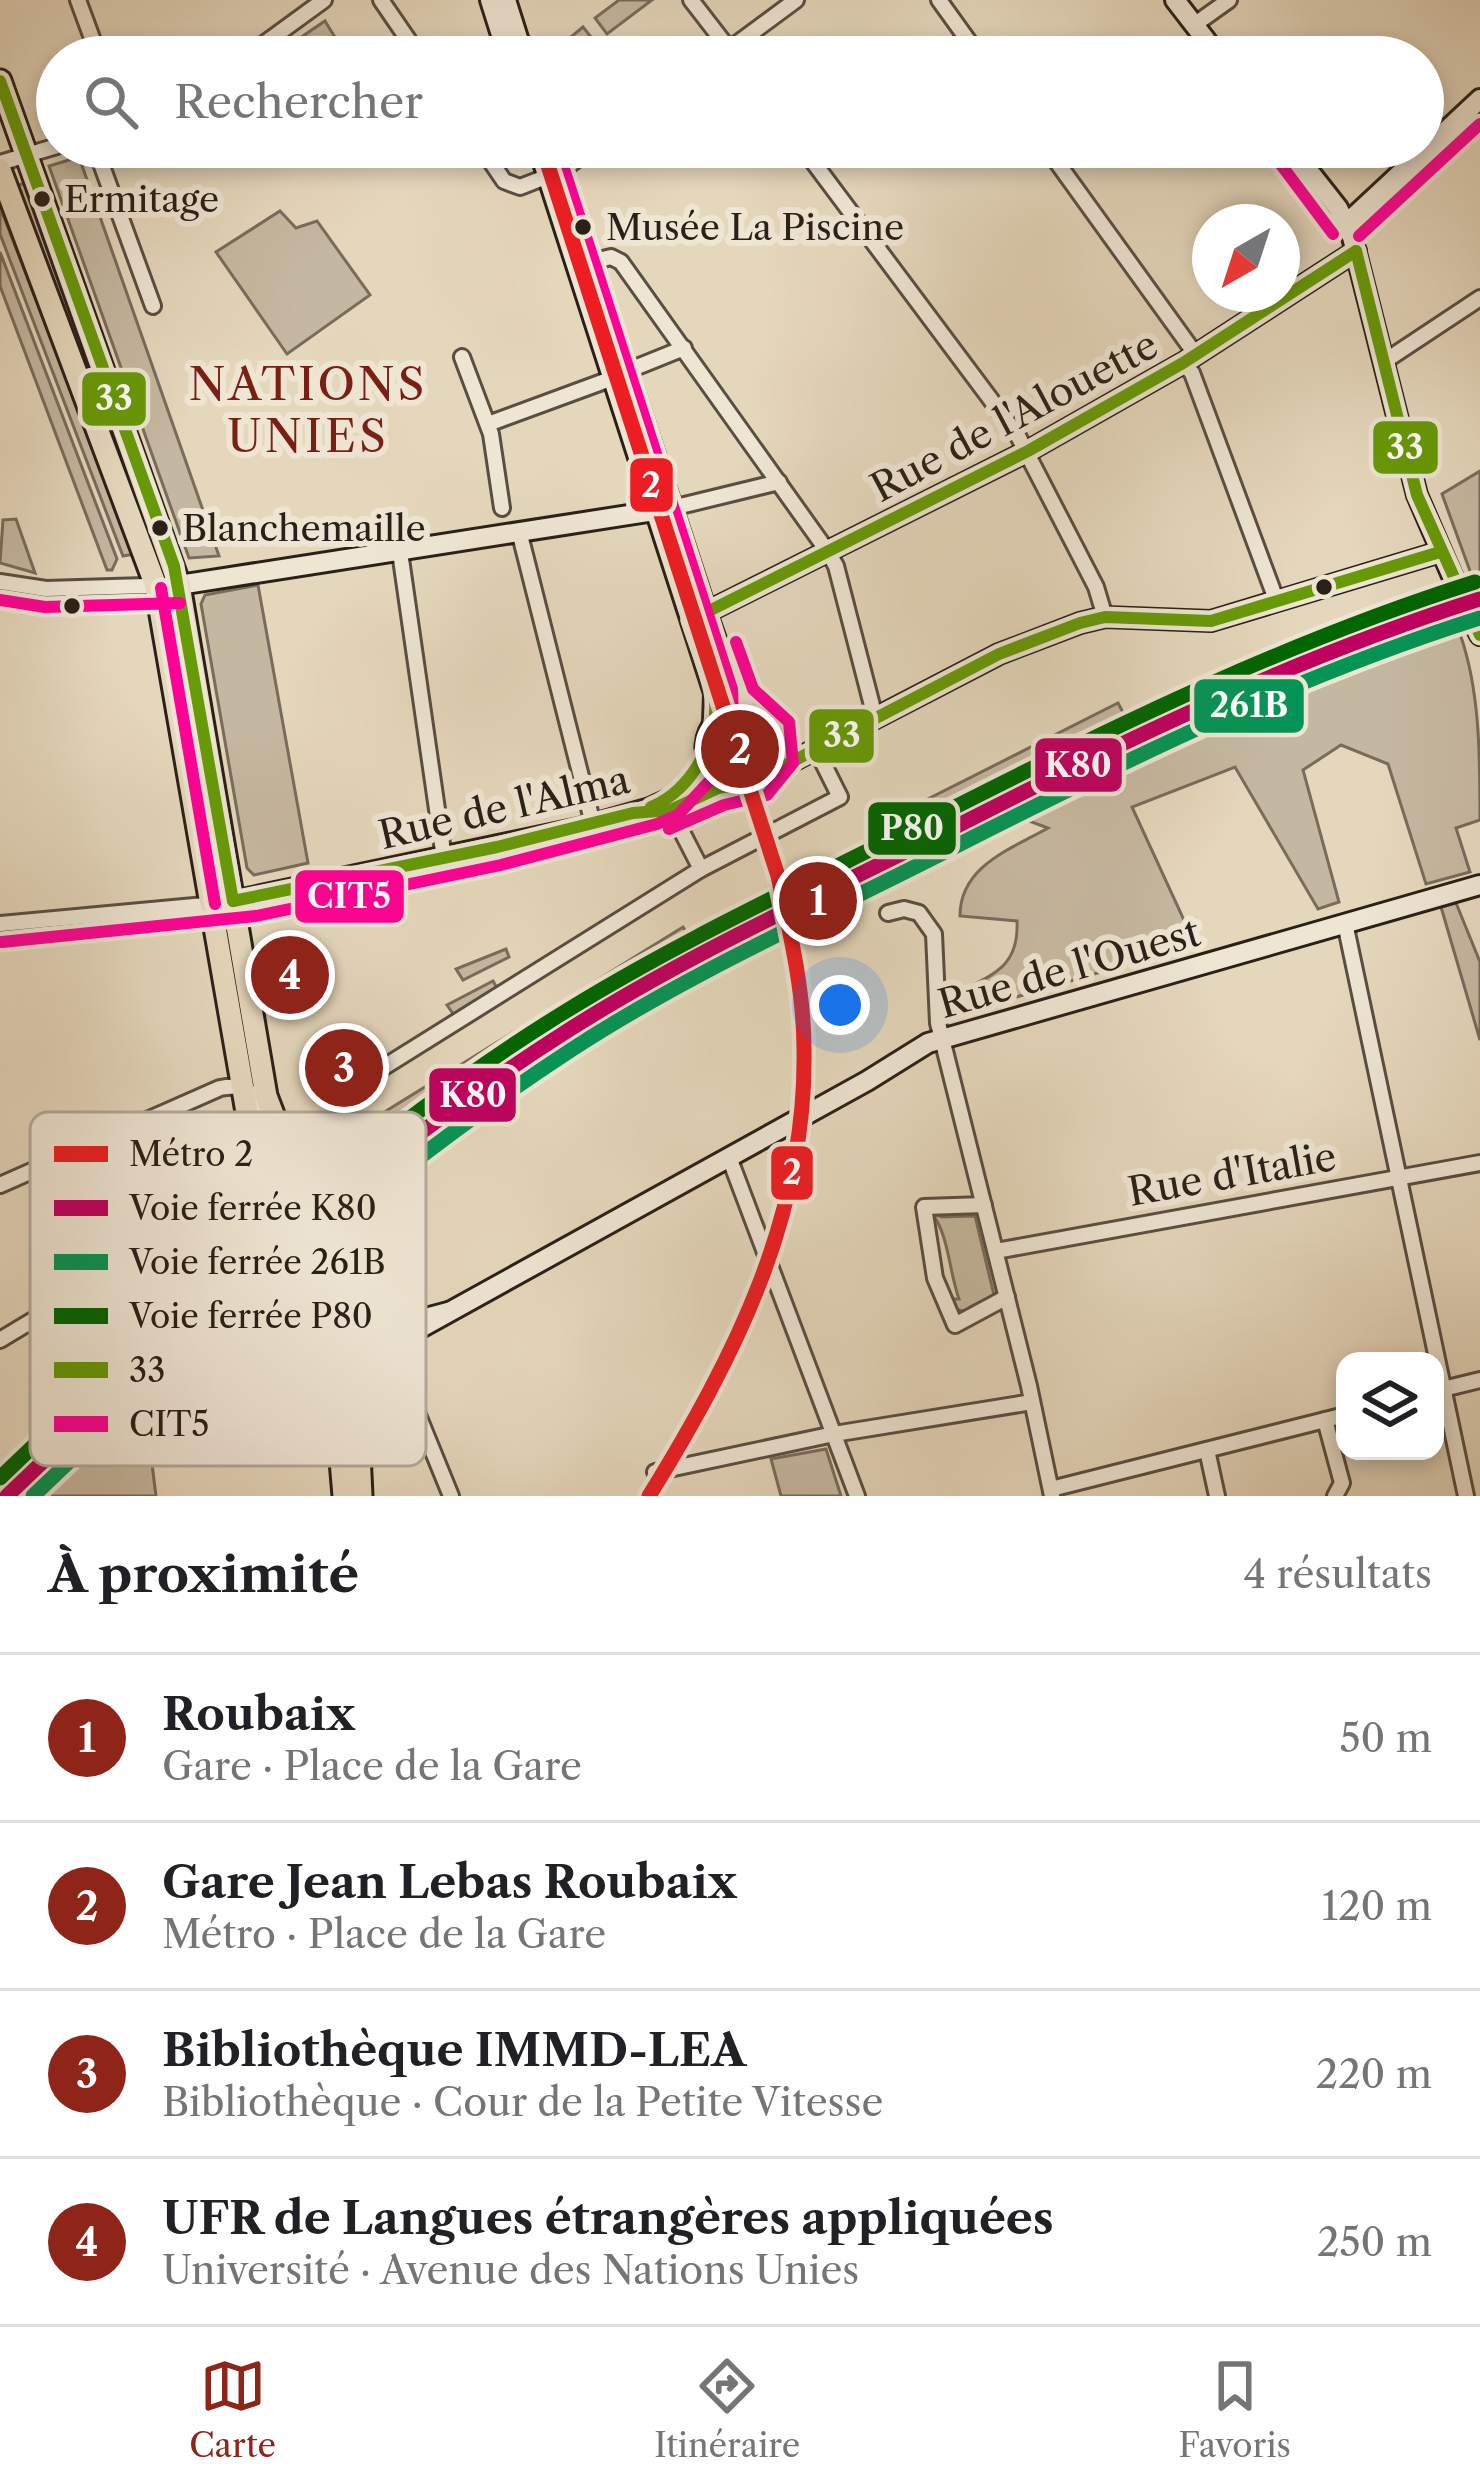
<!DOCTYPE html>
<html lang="fr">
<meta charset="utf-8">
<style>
:root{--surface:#fff;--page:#f6f6f6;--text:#202124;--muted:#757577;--line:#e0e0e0;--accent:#8f2418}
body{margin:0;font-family:"Libre Caslon Text",serif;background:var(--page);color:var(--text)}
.controls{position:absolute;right:36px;bottom:36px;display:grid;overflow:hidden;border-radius:24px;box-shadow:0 6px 18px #0003}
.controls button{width:108px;height:108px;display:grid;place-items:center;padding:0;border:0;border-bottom:3px solid var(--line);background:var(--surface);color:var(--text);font:60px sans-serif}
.compass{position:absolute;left:1192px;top:204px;width:108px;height:108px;border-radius:50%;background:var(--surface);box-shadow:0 6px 18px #0003;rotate:219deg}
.you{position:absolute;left:840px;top:1005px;width:42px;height:42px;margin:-30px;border:9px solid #fff;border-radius:50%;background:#1a73e8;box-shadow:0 0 0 18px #1a73e833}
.badge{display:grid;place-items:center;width:78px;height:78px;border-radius:50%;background:var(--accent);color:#fff;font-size:39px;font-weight:700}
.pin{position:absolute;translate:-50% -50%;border:6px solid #fff;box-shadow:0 3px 12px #0006}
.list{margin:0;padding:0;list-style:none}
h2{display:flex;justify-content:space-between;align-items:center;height:156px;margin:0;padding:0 48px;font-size:51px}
h2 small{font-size:39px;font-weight:400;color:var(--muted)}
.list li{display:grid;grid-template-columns:78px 1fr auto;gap:36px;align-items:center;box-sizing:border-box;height:168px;padding:0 48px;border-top:3px solid var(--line)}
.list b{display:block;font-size:45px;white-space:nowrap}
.list p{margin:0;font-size:39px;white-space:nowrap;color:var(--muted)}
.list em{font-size:39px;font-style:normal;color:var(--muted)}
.icon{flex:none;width:66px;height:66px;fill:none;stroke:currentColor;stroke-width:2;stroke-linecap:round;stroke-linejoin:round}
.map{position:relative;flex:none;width:1480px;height:1496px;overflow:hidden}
.search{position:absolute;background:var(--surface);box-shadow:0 6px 18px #0003;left:36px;right:36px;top:36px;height:132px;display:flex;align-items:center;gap:30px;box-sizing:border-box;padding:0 42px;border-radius:66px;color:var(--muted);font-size:45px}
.sheet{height:828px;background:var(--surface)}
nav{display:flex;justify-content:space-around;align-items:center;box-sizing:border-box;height:168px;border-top:3px solid var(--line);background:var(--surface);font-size:33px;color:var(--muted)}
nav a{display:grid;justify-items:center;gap:6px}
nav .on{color:var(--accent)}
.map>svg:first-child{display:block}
</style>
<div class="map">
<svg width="1480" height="1496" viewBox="0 0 1480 1496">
<rect width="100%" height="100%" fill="#e5d7bc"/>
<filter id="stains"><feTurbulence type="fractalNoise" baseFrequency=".00167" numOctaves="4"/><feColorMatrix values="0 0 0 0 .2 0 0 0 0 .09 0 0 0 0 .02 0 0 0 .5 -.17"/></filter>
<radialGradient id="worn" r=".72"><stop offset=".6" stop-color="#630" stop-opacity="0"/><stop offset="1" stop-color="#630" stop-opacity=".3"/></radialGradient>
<g fill="#c5b8a0" stroke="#786c5c" stroke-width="3" fill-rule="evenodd">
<polygon points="619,0 652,0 607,34 595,18"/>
<polygon points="325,21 347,57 272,57"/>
<polygon points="583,27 591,37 590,47 576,57 547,57"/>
<polygon points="79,157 219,556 189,558 49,166"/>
<polygon points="28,182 164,560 156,560 13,187"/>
<polygon points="0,207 134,554 123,556 0,234"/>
<polygon points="280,211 296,228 317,221 370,295 287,354 216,252"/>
<polygon points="0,252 117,559 112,570 107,570 0,286"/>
<polygon points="1480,471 1480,592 1478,593 1442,494"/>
<polygon points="16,519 35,573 0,563 3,520"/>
<polygon points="258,585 308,863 254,875 247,868 201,604 205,595"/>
<path d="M1450 626 1455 635 1460 634C1480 690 1480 757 1480 820L1456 828 1470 872 1426 884 1388 764 1341 745 1303 770 1339 902 1318 909 1235 767 1132 807 1195 944 966 1012 963 990C997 973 1019 964 1017 921L960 916C960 866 1011 849 1048 828L1029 821 1266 700 1263 691Z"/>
<polygon points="1118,703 1125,716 931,816 924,801"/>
<path d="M751 719 770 738 765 764 749 775 729 773 715 759 713 739 725 723ZM737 729 748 732 750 740 738 756 729 757 723 744Z"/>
<polygon points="1456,903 1480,962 1480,1040 1441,907"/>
<polygon points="683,927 693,944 463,1086 380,1146 322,1196 315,1182 383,1137 378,1116"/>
<polygon points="506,949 509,957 463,980 456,969"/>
<polygon points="493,981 497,988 454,1015 447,1005"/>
<path d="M932 1213 942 1217 975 1216 994 1295 970 1307 968 1312 955 1309 950 1299H959C949 1271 949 1236 932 1213Z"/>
<polygon points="233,1215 251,1245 268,1230 274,1243 96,1398 0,1493 0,1477 153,1329 231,1262 212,1229"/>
<polygon points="285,1269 306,1318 253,1354 151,1456 156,1496 33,1496"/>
<polygon points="826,1449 841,1496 781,1496 771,1459"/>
</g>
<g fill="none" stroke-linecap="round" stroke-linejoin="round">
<polyline stroke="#c0b29b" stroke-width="18" stroke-dasharray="18 9" stroke-linecap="butt" points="1456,585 1477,629"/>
<g stroke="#594e41" stroke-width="20">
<g id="street">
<polyline points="78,0 99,57"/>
<polyline points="381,0 420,57"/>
<polyline points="691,0 732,53"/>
<polyline points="939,0 980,57"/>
<polyline points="1194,25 1229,0"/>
<polyline points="246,57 324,0"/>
<polyline points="719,57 796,0"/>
<polyline points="95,147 153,306"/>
<polyline points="481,147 504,181 520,187 561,171 594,147"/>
<polyline points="802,147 1018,436 1096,587 1105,617"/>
<polyline points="1046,147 1196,355"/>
<polyline points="0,163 57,146"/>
<polyline points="587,263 611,257 621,262 828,552 836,566 875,717"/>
<polyline points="462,357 491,434 502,508"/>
<polyline points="1183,363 1192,373 1277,602"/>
<polyline points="1382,363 1480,298"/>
<polyline points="627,371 684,348"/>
<polyline points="488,424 613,378"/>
<polyline points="672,508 779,482"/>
<polyline points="520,535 593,824"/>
<polyline points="400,552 444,858"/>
<polyline points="0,582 46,589 179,585"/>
<polyline points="666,801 701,869 840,797 814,745"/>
<polyline points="888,913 904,909 919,913 934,934 938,1023 1029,1386 1052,1496"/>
<polyline points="1345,923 1466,1496"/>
<polyline points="0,924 216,904"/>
<polyline points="376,1072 701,869"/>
<polyline points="729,1157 857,1496"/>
<path d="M0 1185 220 1088C246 1083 254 1092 263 1115"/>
<polyline points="984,1205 924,1207 935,1278 955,1325 1007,1297"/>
<polyline points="996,1251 1480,1163"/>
<polyline points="385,1334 451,1496"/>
<polyline points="0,1340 269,1178"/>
<polyline points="1435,1391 1480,1380"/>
<polyline points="1325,1420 1342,1483 1335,1496"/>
<polyline points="1207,1450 1217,1496"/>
<polyline points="655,1472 834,1434 1032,1402"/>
<polyline points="1051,1489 1345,1415"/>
</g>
</g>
<g stroke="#2a2018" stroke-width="24">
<g id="secondary">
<polyline points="490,0 508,57"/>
<polyline points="506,0 524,57"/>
<polyline points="1175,0 1219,57"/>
<polyline points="538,147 714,693 713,723"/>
<polyline points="554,147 708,617 736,696 749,712"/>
<polyline points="1290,147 1338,208 1352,237 1417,495 1456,585"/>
<polyline points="1347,223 1480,99"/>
<polyline points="179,585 667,509"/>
<polyline points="691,620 1028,451 1183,363 1356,251"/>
<polyline points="1477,629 1480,635"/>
<path d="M763 776 777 752C776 717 746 702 717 719 688 753 718 794 758 779L999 654 1080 623 1105 617 1211 621 1440 552"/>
<polyline points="233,901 579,828 650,808 705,783 728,781"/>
<polyline points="342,1330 403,1324 448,1312"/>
<polyline points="343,1346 383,1344 406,1336 867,1081 928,1043 1480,885"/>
</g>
</g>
<g stroke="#2a2018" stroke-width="27">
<g id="primary">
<polyline points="0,81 179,585 266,1096 348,1312 354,1346 361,1496"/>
<polyline points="0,170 156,586 248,1118 330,1330 344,1496"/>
</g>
</g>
<use href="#street" stroke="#eee5d3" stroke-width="14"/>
<use href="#secondary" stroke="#eee5d3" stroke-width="18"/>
<use href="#primary" stroke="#e5d7bc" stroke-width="21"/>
<g stroke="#eee5d3" stroke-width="21">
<g id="bus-1">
<polyline points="0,81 174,566 233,901"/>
<polyline points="1356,251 1417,495 1480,635"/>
<polyline points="691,620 1028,451 1183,363 1356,251"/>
<path d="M651 807C692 791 722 736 714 692 709 668 698 643 691 620"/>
<polyline points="233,901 497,847 633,813 671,810 718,788 753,782 999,654 1080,623 1105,617 1211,621 1440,552"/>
</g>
</g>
<g stroke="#eee5d3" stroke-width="21">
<g id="bus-2">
<polyline points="1276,158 1333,234"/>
<polyline points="1359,236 1480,124"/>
<polyline points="161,588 215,904"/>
<polyline points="0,600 45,607 180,603"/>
<polyline points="669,829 724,805 767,795 793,763 789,722 753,689 736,642"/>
<polyline points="2,942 256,916 501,865 657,824 678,815 716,774 722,744 733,720 732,689 557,147"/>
</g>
</g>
<use href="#bus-1" stroke="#679a07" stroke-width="12"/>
<use href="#bus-2" stroke="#ff0096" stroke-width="12"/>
<g stroke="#eee5d3" stroke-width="24">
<path id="rail-1" d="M7 1496C181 1329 360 1163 564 1033 689 953 825 893 957 826 1127 739 1297 657 1480 599"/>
</g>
<g stroke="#eee5d3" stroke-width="24">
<path id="rail-2" d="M33 1496C201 1335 375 1178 571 1050 695 969 833 910 964 842 1132 757 1300 675 1480 618"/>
</g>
<g stroke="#eee5d3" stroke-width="24">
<path id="rail-3" d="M0 1478C174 1311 353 1144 558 1016 681 939 814 879 943 813 1116 725 1289 641 1475 582"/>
</g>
<use href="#rail-1" stroke="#bf005f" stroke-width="15"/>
<use href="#rail-2" stroke="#069456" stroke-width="15"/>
<use href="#rail-3" stroke="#060" stroke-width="15"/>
<g stroke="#eee5d3" stroke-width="24">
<path id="metro-1" d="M542 147 778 876C790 933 804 991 804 1049 807 1216 734 1358 649 1496"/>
</g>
<use href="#metro-1" stroke="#ed1d24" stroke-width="15"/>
</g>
<g fill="#2a2018" stroke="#eee5d3" stroke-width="4.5">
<circle cx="42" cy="199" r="10"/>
<circle cx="583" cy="227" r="10"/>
<circle cx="160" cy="528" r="10"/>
<circle cx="1324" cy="587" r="10"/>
<circle cx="72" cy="606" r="10"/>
</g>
<g text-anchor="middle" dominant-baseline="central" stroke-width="12" stroke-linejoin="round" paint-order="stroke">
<g font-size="36" fill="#2a2018" stroke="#eee5d3" text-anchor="start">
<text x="64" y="199">Ermitage</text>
<text x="606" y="227">Musée La Piscine</text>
<text x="182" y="528">Blanchemaille</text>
</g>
<g font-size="39" fill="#2a2018" stroke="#eee5d3">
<text transform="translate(1014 416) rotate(-28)">Rue de l'Alouette</text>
<text transform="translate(504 807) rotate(-13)">Rue de l'Alma</text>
<text transform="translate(1069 968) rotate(-16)">Rue de l'Ouest</text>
<text transform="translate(1232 1174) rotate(-10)">Rue d'Italie</text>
</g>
<g font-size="45" letter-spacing="3" fill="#7a1f14" stroke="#eee5d3">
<text x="308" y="384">NATIONS<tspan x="308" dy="52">UNIES</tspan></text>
</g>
</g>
<rect x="30" y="1112" width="396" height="354" rx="18" fill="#eee5d3" stroke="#b3aa9b" stroke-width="3"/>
<rect x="54" y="1146" width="54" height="16" fill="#ed1d24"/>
<rect x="54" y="1200" width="54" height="16" fill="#bf005f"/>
<rect x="54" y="1254" width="54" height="16" fill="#069456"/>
<rect x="54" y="1308" width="54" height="16" fill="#060"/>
<rect x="54" y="1362" width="54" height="16" fill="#679a07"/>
<rect x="54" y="1416" width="54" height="16" fill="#ff0096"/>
<g font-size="33" fill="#2a2018">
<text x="129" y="1166">Métro 2</text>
<text x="129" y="1220">Voie ferrée K80</text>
<text x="129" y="1274">Voie ferrée 261B</text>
<text x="129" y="1328">Voie ferrée P80</text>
<text x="129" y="1382">33</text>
<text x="129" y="1436">CIT5</text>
</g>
<g stroke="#eee5d3" stroke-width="4.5">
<rect x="80" y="370" width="68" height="58" rx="12" fill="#679a07"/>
<rect x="1371" y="419" width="69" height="57" rx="12" fill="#679a07"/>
<rect x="628" y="456" width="47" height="58" rx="12" fill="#ed1d24"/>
<rect x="1192" y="677" width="114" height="58" rx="12" fill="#069456"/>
<rect x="807" y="707" width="69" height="58" rx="12" fill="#679a07"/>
<rect x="1033" y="736" width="91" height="58" rx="12" fill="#bf005f"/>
<rect x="866" y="800" width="92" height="57" rx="12" fill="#060"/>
<rect x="293" y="868" width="113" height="57" rx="12" fill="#ff0096"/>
<rect x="427" y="1066" width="91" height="58" rx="12" fill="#bf005f"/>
<rect x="769" y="1144" width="46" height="58" rx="12" fill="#ed1d24"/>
</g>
<g font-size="33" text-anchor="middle" font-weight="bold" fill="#fff">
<text x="114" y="410">33</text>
<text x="1405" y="459">33</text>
<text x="651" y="497">2</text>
<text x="1249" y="717">261B</text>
<text x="842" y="747">33</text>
<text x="1078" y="777">K80</text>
<text x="912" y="840">P80</text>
<text x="349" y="908">CIT5</text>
<text x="473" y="1107">K80</text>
<text x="792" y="1184">2</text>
</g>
<rect width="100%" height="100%" filter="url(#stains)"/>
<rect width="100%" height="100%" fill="url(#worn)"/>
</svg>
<div class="controls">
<button><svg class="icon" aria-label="layers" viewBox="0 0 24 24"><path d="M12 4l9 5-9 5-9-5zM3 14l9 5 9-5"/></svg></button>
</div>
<svg class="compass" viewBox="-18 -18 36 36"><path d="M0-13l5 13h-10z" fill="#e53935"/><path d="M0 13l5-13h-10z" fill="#757577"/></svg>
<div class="you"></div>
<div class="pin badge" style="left:818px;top:901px">1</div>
<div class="pin badge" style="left:740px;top:749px">2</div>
<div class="pin badge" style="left:344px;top:1068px">3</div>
<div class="pin badge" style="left:290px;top:975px">4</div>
<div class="search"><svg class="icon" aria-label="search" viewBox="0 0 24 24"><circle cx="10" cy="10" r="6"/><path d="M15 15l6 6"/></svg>Rechercher</div>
</div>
<section class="sheet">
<h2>À proximité<small>4 résultats</small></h2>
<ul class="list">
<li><span class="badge">1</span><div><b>Roubaix</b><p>Gare · Place de la Gare</p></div><em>50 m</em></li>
<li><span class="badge">2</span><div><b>Gare Jean Lebas Roubaix</b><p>Métro · Place de la Gare</p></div><em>120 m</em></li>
<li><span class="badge">3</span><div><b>Bibliothèque IMMD-LEA</b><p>Bibliothèque · Cour de la Petite Vitesse</p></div><em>220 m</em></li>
<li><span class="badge">4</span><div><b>UFR de Langues étrangères appliquées</b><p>Université · Avenue des Nations Unies</p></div><em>250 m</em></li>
</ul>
</section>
<nav>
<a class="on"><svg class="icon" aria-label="map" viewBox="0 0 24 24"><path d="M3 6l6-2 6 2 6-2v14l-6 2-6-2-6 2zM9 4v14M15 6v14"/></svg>Carte</a>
<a><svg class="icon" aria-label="directions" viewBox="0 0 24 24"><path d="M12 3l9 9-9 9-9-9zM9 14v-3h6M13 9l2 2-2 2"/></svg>Itinéraire</a>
<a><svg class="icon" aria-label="saved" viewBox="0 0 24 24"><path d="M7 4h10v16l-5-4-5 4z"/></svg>Favoris</a>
</nav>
